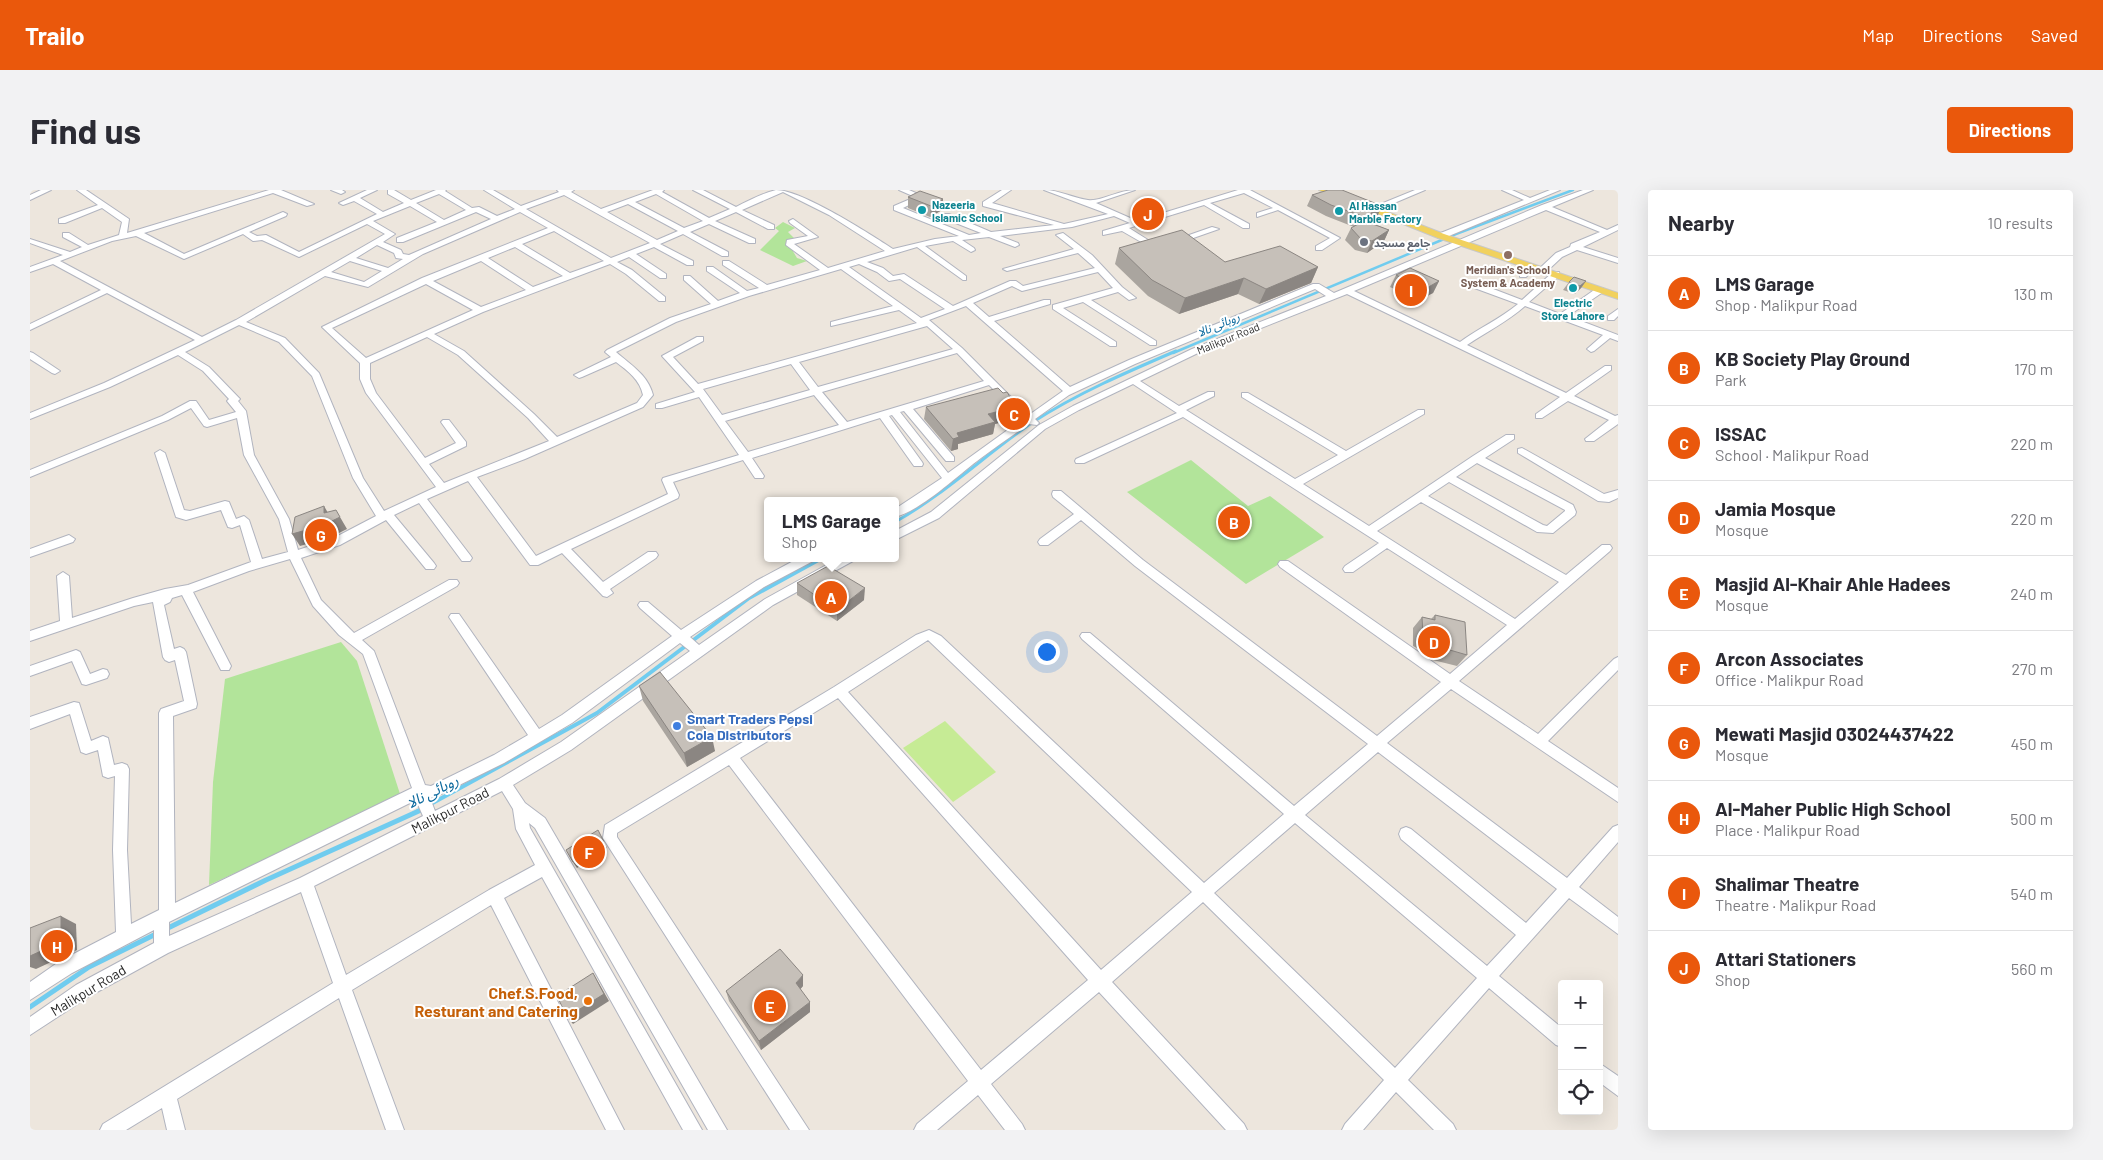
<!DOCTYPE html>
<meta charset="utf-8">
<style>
:root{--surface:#fff;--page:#f2f2f3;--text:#2b2b33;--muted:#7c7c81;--line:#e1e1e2;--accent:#ea580c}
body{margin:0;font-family:Barlow,"Noto Sans Arabic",sans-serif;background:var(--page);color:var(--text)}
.controls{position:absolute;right:15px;bottom:15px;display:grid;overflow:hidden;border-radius:5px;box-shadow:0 5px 20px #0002}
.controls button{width:45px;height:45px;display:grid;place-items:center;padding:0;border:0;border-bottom:1px solid var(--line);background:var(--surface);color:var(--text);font:25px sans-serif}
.you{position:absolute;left:1016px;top:461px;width:18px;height:18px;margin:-12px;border:4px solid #fff;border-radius:50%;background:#1a73e8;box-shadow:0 0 0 8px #1a73e833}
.badge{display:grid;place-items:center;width:32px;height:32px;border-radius:50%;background:var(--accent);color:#fff;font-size:16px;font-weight:700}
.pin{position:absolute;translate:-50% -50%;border:2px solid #fff;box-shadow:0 1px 5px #0006}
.popup{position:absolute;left:734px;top:307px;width:135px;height:65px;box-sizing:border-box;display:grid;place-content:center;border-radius:5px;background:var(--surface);filter:drop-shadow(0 1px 4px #0005);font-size:16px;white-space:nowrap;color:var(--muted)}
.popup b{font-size:19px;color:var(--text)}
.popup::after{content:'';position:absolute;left:50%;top:100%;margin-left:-10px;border:10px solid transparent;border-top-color:var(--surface)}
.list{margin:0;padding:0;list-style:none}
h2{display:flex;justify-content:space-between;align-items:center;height:65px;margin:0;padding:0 20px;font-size:21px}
h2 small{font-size:16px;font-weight:400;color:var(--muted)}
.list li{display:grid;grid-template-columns:32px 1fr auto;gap:15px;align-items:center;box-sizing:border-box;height:75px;padding:0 20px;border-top:1px solid var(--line)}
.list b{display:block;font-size:19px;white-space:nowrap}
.list p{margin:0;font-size:16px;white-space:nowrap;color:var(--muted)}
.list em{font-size:16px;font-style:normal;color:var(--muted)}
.icon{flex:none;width:28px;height:28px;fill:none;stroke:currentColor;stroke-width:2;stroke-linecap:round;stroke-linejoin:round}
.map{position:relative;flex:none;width:1588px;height:940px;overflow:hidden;border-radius:5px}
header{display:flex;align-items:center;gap:30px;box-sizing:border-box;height:70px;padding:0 25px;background:var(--accent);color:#fff}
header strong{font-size:24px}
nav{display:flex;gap:28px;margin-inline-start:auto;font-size:18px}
.intro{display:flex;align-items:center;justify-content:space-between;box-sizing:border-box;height:120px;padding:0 30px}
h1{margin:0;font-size:35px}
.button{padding:12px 22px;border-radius:5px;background:var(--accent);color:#fff;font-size:18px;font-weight:700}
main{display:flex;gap:30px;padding:0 30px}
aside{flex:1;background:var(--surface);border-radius:5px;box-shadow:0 5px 20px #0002}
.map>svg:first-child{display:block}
</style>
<header>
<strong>Trailo</strong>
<nav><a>Map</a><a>Directions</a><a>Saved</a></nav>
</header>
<div class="intro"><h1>Find us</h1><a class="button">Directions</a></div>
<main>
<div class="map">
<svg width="1588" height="940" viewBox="0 0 1588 940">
<rect width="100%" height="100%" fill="#ede6dd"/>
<g fill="#b2e49a">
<polygon points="753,32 765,38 758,42 765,49 758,51 757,57 761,58 767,68 777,71 763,76 730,60 749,41 745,38"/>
<polygon points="1161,270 1218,316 1240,306 1294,347 1216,394 1097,302"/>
<polygon points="311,452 327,471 371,607 179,695 183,592 195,489"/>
</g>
<polygon fill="#c6eb95" points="915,531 966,582 923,612 873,558"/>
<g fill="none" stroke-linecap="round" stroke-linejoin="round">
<polyline stroke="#70ccef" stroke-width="2.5" points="1143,163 1426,44 1543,0"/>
<path stroke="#70ccef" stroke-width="3" d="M865 332C915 304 956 264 1003 232 1048 203 1097 182 1146 161"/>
<polyline stroke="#70ccef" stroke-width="4" points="388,621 567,523 719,408 792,368"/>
<g stroke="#70ccef" stroke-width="5">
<polyline points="136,739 236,690 391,620"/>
<polyline points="0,817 59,777 128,743"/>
</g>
<g stroke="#b1b4bf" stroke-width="2">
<g id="minor">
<polygon points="11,0 21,0 0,10 0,5"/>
<path d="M47 0H56L99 29 97 43 239 0H251L284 14 277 16 243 3 114 43 154 64 253 22 257 24 256 26 219 42 227 46 236 45 269 62 347 24 324 11 313 15 309 13 337 0H347L330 8 353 22 374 13 358 4V0H364L381 10 406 0H416L415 1 442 18 449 17 467 26 485 19 454 0H463L491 16 529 2 527 0H544L541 2 571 19 623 0H634L632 2 679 28 700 19 663 0H673L706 17C718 11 733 3 746 0 772 0 840 44 863 59L905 49 929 46 864 20V16L885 7 869 0H879L895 7 873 18 939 45 951 43 913 28V24H919L961 42 1024 35 953 16V12L972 0H981L962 13 1034 34 1078 24 1014 0C1030 0 1042 8 1058 10 1069 12 1089 0 1105 0L1066 13 1107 31 1208 0H1220L1310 48 1292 60H1286V56L1300 48 1248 20 1227 27V23L1243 18 1214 3 1180 13 1219 34V38H1213L1174 15 1099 38 1126 55H1130V59L1125 60 1092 41 1073 45V41L1100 33 1084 26 1042 37 970 46 988 53 989 55 985 57 959 47 932 50 944 58 945 60 941 62 923 51 895 56 936 86V90H933L887 57 837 72 853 78 863 86 874 84 923 116 980 91H986L993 96 1065 78 1048 63 977 81 973 79 1044 59 1026 45 1033 43 1062 65 1092 97 1106 108 1099 110 1088 102 1061 110 1126 151V155H1120L1053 112 1033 118 1086 152V156H1080L1023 119V115L1083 98 1068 82 992 101 982 96 943 113 959 127 1014 110H1020V114L964 131 1040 197 1099 170 1283 94H1289L1304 103 1512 15 1553 0H1563L1522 17 1577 40 1588 35V40L1553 57 1588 68V73L1547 60 1532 67 1516 82H1510V78L1526 63 1540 57 1541 54 1570 42 1516 20 1324 101 1430 152C1449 138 1470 129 1488 114L1439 96V92H1445L1492 110 1523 82H1529V86L1499 112 1530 124 1567 98H1573V102L1538 126 1588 145V151L1580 148 1564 161 1561 162 1557 159 1573 145 1495 116C1477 132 1456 142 1437 155L1536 203 1575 176H1581V180L1544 206 1585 226 1588 225V234L1564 251H1556L1555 249 1579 230 1538 211 1512 228H1506V224L1530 207 1317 104 1168 163 1110 191 1149 216 1178 202H1184V206L1156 220 1265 289 1308 265 1212 207V203H1218L1316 261 1388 220H1394V224L1273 294 1339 336 1443 266 1476 245H1484V249L1455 268 1543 315 1546 322 1545 325 1523 343 1507 342 1419 292 1398 306 1536 385 1572 355H1580L1582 358 1580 361 1429 491 1508 544 1584 469 1588 467V480L1518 551 1588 598V612L1421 499 1357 553 1537 688 1583 637 1588 635V652L1549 697 1588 727V744L1539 708 1469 786 1532 838V857L1526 855 1459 798 1378 890 1423 934 1426 940H1404L1366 902 1333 940H1312L1315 934 1354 890 1173 712 1082 792 1214 934 1217 940H1196L1069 802 961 894 992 934 995 940H975L948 905 907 940H884L887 934 938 891 699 575 587 643V647L779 940H760L573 648 575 635 804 497 886 445 899 440 911 446 1174 693 1254 624 1052 449 1050 446 1052 443H1060L1264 616 1338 554 1105 376 1051 330 1018 355H1010L1008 352 1010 349 1044 324 1023 307 1022 304 1023 301H1031L1113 370 1347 546 1411 492 1250 377 1248 374 1250 371H1258L1420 484 1477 435 1357 358 1323 382H1315L1313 379 1315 376 1349 353 1153 227 1054 273H1046L1045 271 1046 269 1147 223 1103 194 1049 220 1015 239 909 328 865 350V341L901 322 1009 235 1043 216 1162 159 1296 106 1285 99 1105 174 1039 205 1005 229 1009 233 1007 235 999 234C983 245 967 256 951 268 928 285 892 320 865 327V319L912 288 862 225 859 226 892 272 893 274 892 276H884L850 228 722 268 734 286 733 288H725L713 270 643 292 649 305 648 308 541 359 573 392 618 362H626L628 365 626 368 580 399 583 403 577 407 573 406 532 363 508 375H500L438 291 397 309 440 365 442 368 440 371H432L389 313 364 325 404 373 406 376 404 379H396L356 330 310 355 271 368 291 410 324 443 419 390H427L429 393 427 396 332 450 344 461 395 595 401 596 464 565 498 545 421 430 419 427 421 424H429L509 539 532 525 642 446 610 418 608 415 610 412H618L651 440 726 391 769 368H785L783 371 734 397 660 447 669 455 735 409 809 368H825L823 371 743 415 541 560 483 595 495 613 515 628 697 940H678L505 638 499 633 500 638 672 940H653L512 687 474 708 594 940H576L461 715 322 800 374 940H356L309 808 147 909 155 940H137L132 918 96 940H70L73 934 303 793 271 702 138 763 58 807 0 845V827L46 795 124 753V740L42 783 0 810V792L30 771 86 742 83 660 85 586 78 588 73 586 68 560 56 564 51 562 40 524 0 539V527L44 512 49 513 61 551 73 546 78 548 84 575 92 573 97 575 99 579 97 660 101 734 129 720V523L131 519 154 511 145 470 139 472 135 470 133 467 123 412 104 416 0 451V441L30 431 27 386 33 382 39 386 42 428 103 408 135 399 158 395 221 372 210 335 202 338 198 337 191 320 156 330 146 327 125 263 130 260 135 263 154 320 160 321 195 311 199 312 206 329 214 326 219 330 232 369 258 362 249 329 214 265 207 228 177 237 174 236 161 218 138 230 0 287V280L132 226 160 211H166L179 230 206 222 197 211 199 209 173 181 148 165 80 197 0 229V223L74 193 165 150 77 103 0 140V134L71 100 23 74 0 82V77L33 65 0 53V49L40 62 52 57 33 47V43H39L58 55 89 45 92 32 72 18 35 33H29V29L68 15ZM753 2 799 25 855 61 798 78 764 54 788 47 763 29 759 31 760 33 778 46 757 50 756 55 790 80 737 95 699 71H693V75L729 98 717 101 683 77H677V81L710 103 688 111 660 86H654V90L681 114 640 128 577 160 575 162 581 167 544 185 549 188 552 187 586 172C598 181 610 190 613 205L607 213 527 247 504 224 434 161 404 144 453 122 580 74 596 84 629 111H635V107L602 80 587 72 599 67 630 88H636V84L606 64 624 57 657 75H663V71L630 54 653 44 692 66H698V62L660 42 679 34 719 53H725V49L685 31 706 22 738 39H744V35L712 20ZM409 4 436 20 414 30 386 13ZM626 4 673 31 654 38 605 12ZM534 5 620 53 581 68 496 19ZM598 14 648 41 627 50 577 22ZM380 16 407 32 367 48V52H373L446 22 461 29 379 65 373 64 371 60 353 52 365 44 343 31ZM490 22 518 38 392 88 292 137 330 173V189L336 203 406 297 354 321 333 288 289 183 255 148 216 132 295 86 338 97 393 64ZM337 34 355 44 206 130 172 147 30 71 82 51 106 46 154 69 213 44 223 51 232 50 269 67ZM524 41 574 71 540 83 492 54ZM347 55 364 63 366 68 373 69 358 78 326 68ZM485 57 533 86 503 97 458 68ZM320 71 352 81 334 92 301 82ZM451 71 496 100 451 117 403 91ZM829 74 847 82 859 91 870 89 915 119 891 128 819 77ZM811 79 863 116 801 132V136L869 120 887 133 668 194 643 167 673 151V147H667L632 166 665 202 626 214V218H632L669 207 709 265 633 288 632 290 638 304 506 366 447 287 495 269 613 217 623 205C618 185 601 175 586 162L646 132 719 106ZM396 94 443 120 336 168 302 138ZM936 116 1033 201 999 225 932 158 899 130ZM209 135 249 152 282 186 323 288 346 326 302 349 268 360 259 329 224 265 216 221 208 211 210 209 179 177 155 162ZM897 136 923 159 788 197 769 172ZM397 147 428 165 498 228 519 251 414 293 399 274 436 256V252L419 230H413L411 232 426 253 395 268 346 203 340 189V173ZM927 163 954 191 817 232 792 202ZM761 174 780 200 692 225 673 199ZM959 195 993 229 918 283 870 222 874 221 916 271H924V267L883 219ZM784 205 809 235 718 262 695 231ZM1447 273 1535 320V321L1517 336 1513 335 1426 287ZM1391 312 1529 392 1485 429 1347 341ZM260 369 283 416 309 445 333 464 382 598 145 713 143 526 166 518 167 514 156 462 154 459 150 457 144 459 134 415 140 412 142 408 152 405 191 480H199L201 476 163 402 219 381ZM898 450 1162 702 1071 780 818 502ZM650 453 660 461 531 552 469 589 405 621 400 608 407 606 474 573 542 533ZM808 508 1058 790 951 880 710 568ZM1348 562 1527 699 1496 733 1381 639 1376 637 1371 639 1369 644 1371 649 1486 745 1457 776 1275 625ZM472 601 483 619 486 639 505 675 459 700 316 785 284 696ZM386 610 393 626 270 688 139 746V732ZM1265 633 1447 788 1365 878 1184 703Z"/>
<polygon points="301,0 312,0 315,2 311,4"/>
<polygon points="1385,0 1395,0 1343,22 1336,20"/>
<polygon points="1472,0 1482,0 1500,8 1520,0 1530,0 1414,48 1408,48 1408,44 1494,10"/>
<polygon points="1182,37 1189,39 1149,53 1142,51"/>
<polygon points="1499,75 1506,77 1496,87 1490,87 1490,83"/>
<polygon points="1588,119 1588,126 1584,130 1578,130 1578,126"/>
<polygon points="0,162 3,163 30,181 25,184 22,183 0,169"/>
<polygon points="1492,258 1574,304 1588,300 1588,308 1579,312 1568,311 1488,263 1488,259"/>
<polygon points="39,345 45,349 43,352 0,367 0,359"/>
<polygon points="46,460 50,462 60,484 73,479 77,480 79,484 77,488 56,495 52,494 42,471 0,486 0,476"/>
<polygon points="1569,873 1588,886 1588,906 1569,892"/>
</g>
</g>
<g stroke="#c8c8c8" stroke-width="2">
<polygon id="major" points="1289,0 1301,0 1414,44 1588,103 1588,109 1408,48"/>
</g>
<use href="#minor" fill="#fff" fill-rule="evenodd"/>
<use href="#major" fill="#f1d15e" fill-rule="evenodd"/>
</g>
<g fill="#aaa59f">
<polygon points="1282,5 1347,27 1339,32 1359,40 1354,51 1337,63 1325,60 1315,50 1321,38 1324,37 1296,26 1277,16"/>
<polygon points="878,7 913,9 912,20 900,27 878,18"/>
<polygon points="1089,58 1195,72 1288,77 1281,93 1229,114 1208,104 1149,124 1118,106 1085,74"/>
<polygon points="1366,85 1409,91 1403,103 1389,110 1360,97"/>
<polygon points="1556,91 1551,98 1545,104 1533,100 1539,92"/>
<polygon points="896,217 986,217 984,229 965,234 963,244 928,254 928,259 921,261 894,229"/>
<polygon points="767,393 834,410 807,431 767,405"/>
<polygon points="1405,425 1437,465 1427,476 1403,470 1397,463 1383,456 1383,438 1392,427 1401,429"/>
<polygon points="609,496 685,561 657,577 613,511"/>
<polygon points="773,796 770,799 780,822 731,860 699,811 696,801"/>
</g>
<g fill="#8b8682">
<polygon points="913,9 912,20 900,27 901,16"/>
<polygon points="1352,16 1347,27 1329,39 1335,27"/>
<polygon points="1359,40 1354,51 1337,63 1342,51"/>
<polygon points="1288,77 1281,93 1229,114 1236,99"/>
<polygon points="1214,88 1208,104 1149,124 1155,108"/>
<polygon points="1409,91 1403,103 1389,110 1395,99"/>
<polygon points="1556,91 1551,98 1545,104 1550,96"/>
<polygon points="986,217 984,229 965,234 963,244 928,254 928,259 921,261 923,249 927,243 958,224"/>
<polygon points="294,316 301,328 310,327 317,339 301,347 270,356 262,344 294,323"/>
<polygon points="835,398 834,410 807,431 807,420"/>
<polygon points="682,547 685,561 657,577 654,563"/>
<polygon points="574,652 577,658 547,678 543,672"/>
<polygon points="31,726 46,734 47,760 6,779 0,777 0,766"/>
<polygon points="563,783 579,811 543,834 537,827"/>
<polygon points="773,785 773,796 767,803 766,793"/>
<polygon points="780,812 780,822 731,860 729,851"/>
</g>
<g fill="#c6c0b9" stroke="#8b8682">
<polygon points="1298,0 1312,0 1352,16 1335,27 1301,15 1282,5"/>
<polygon points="890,1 913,9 901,16 878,7"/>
<polygon points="1332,30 1359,40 1342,51 1331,49 1321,38 1330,33"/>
<polygon points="1152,40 1195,72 1250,56 1288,77 1236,99 1214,88 1155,108 1122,90 1089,58"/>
<polygon points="1380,78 1409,91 1395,99 1366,85"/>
<polygon points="1544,87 1556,91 1550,96 1539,92"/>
<polygon points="968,198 973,203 977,202 986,217 958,224 965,232 927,243 929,247 923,249 896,217"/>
<polygon points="294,316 294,323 306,320 310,327 294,335 262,344 265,327"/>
<polygon points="798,376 835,398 807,420 767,393"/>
<polygon points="1405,425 1435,432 1437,465 1413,458 1407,452 1393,445 1392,427 1405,430"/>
<polygon points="630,482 682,547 654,563 609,496"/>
<polygon points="568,640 574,652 543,672 536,660"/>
<polygon points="31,726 31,752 0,766 0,738"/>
<polygon points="750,759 773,785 766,793 780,812 729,851 696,801"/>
<polygon points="563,783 574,804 537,827 527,806"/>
</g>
<g fill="#0f9aa8" stroke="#fff" stroke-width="2">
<circle cx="892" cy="20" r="5"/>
<circle cx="1309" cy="21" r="5"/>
<circle cx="1543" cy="98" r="5"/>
</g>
<circle fill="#6b7280" stroke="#fff" stroke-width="2" cx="1334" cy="52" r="5"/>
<circle fill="#8d6e63" stroke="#fff" stroke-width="2" cx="1478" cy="65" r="5"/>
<circle fill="#3f7fe0" stroke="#fff" stroke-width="2" cx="647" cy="536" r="5"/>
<circle fill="#e8710a" stroke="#fff" stroke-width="2" cx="558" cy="811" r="5"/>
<g text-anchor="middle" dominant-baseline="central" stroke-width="4" stroke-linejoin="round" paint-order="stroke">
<g font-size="11" font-weight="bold" fill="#0d838f" stroke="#fff" text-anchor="start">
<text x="902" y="14">Nazeeria<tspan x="902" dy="13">Islamic School</tspan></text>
<text x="1319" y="15">Al Hassan<tspan x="1319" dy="13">Marble Factory</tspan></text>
<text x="1543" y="112" text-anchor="middle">Electric<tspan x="1543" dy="13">Store Lahore</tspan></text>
</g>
<g font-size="11" font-weight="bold" fill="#5b616d" stroke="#fff" text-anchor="start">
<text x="1344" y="52">جامع مسجد</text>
</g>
<g font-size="11" font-weight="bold" fill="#785e54" stroke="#fff">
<text x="1478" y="79">Meridian's School<tspan x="1478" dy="13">System &amp; Academy</tspan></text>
</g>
<g font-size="11" fill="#2b2b2b" stroke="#fff">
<text transform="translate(1198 148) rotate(-22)">Malikpur Road</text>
</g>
<g font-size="12" font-style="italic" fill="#0d6a9e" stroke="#fff">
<text transform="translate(1188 134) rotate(-23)">روہائی نالا</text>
</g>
<g font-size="14" font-weight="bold" fill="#366cbe" stroke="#fff" text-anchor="start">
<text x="657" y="528">Smart Traders Pepsi<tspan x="657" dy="16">Cola Distributors</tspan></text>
</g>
<g font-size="14" fill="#2b2b2b" stroke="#fff">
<text transform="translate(420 620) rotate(-27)">Malikpur Road</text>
<text transform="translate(58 800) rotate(-31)">Malikpur Road</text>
</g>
<g font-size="15" font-style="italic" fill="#0d6a9e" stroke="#fff">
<text transform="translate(402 601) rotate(-27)">روہائی نالا</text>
</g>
<g font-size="16" font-weight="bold" fill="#c56008" stroke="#fff" text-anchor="end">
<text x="548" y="802">Chef.S.Food,<tspan x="548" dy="18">Resturant and Catering</tspan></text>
</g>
</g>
</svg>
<div class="controls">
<button>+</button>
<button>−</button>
<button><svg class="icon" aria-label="locate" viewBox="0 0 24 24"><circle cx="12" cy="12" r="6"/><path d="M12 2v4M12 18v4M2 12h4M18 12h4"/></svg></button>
</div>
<div class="you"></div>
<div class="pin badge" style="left:801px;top:407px">A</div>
<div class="popup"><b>LMS Garage</b>Shop</div>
<div class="pin badge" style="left:1204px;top:332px">B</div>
<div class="pin badge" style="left:984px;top:224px">C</div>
<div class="pin badge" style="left:1404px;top:452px">D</div>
<div class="pin badge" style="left:740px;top:816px">E</div>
<div class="pin badge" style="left:559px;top:662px">F</div>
<div class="pin badge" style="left:291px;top:345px">G</div>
<div class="pin badge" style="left:27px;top:756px">H</div>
<div class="pin badge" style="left:1381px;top:100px">I</div>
<div class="pin badge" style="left:1118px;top:24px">J</div>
</div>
<aside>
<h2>Nearby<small>10 results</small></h2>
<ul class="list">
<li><span class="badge">A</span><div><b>LMS Garage</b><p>Shop · Malikpur Road</p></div><em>130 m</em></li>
<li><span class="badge">B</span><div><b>KB Society Play Ground</b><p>Park</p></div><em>170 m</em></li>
<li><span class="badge">C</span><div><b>ISSAC</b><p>School · Malikpur Road</p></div><em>220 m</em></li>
<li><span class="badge">D</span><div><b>Jamia Mosque</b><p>Mosque</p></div><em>220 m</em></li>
<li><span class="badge">E</span><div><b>Masjid Al-Khair Ahle Hadees</b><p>Mosque</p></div><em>240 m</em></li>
<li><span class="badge">F</span><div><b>Arcon Associates</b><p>Office · Malikpur Road</p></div><em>270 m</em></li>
<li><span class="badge">G</span><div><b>Mewati Masjid 03024437422</b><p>Mosque</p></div><em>450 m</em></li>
<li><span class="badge">H</span><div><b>Al-Maher Public High School</b><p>Place · Malikpur Road</p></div><em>500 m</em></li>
<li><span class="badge">I</span><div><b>Shalimar Theatre</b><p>Theatre · Malikpur Road</p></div><em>540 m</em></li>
<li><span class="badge">J</span><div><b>Attari Stationers</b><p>Shop</p></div><em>560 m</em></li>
</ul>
</aside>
</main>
